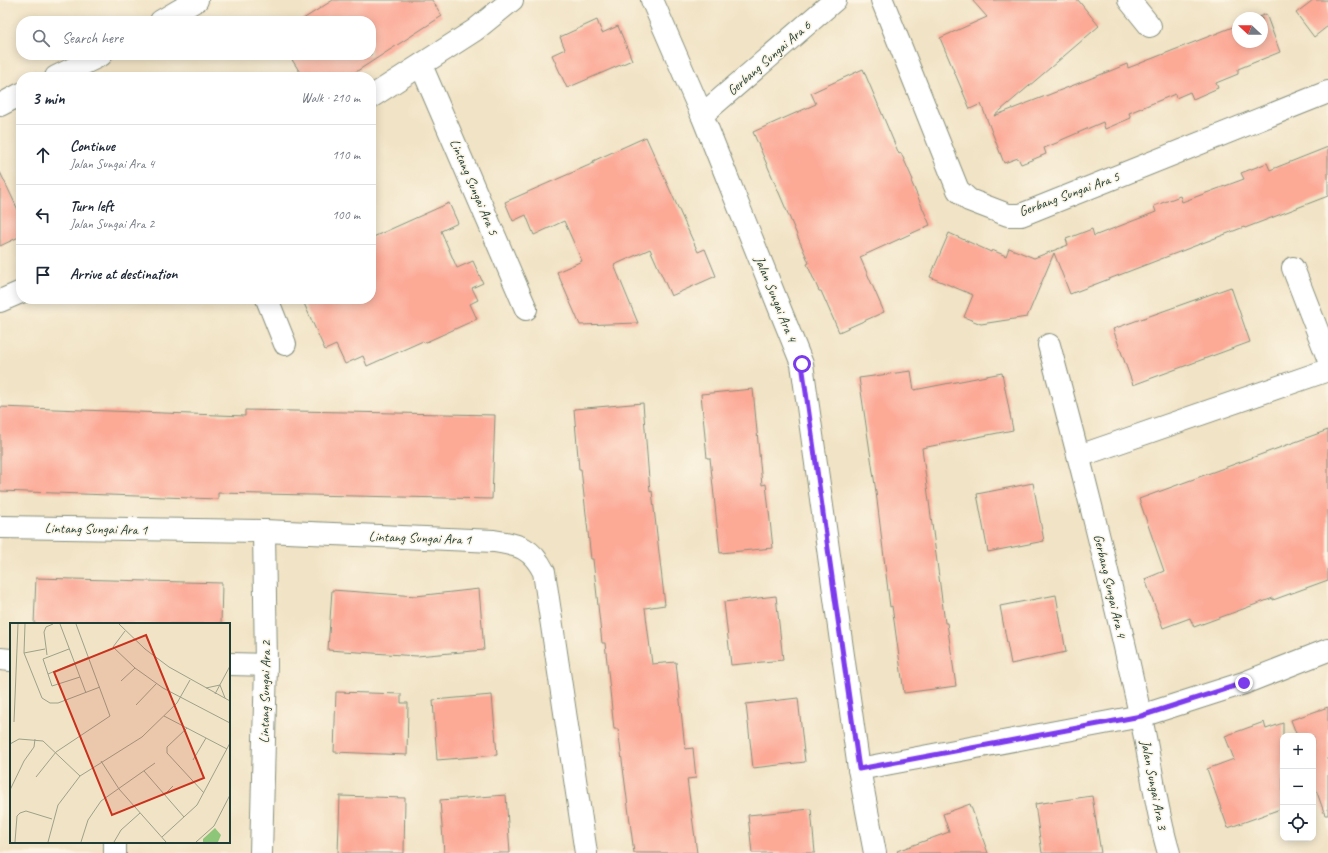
<!DOCTYPE html>
<meta charset="utf-8">
<style>
:root{--surface:#fff;--page:#f6f6f7;--text:#1f2937;--muted:#747a83;--line:#e0e1e3}
body{margin:0;font-family:Caveat,sans-serif;background:var(--page);color:var(--text)}
.controls{position:absolute;right:12px;bottom:12px;display:grid;overflow:hidden;border-radius:8px;box-shadow:0 2px 10px #0003}
.controls button{width:36px;height:36px;display:grid;place-items:center;padding:0;border:0;border-bottom:1px solid var(--line);background:var(--surface);color:var(--text);font:20px sans-serif}
.compass{position:absolute;left:1232px;top:12px;width:36px;height:36px;border-radius:50%;background:var(--surface);box-shadow:0 2px 10px #0003;rotate:292deg}
.stop{position:absolute;width:12px;height:12px;margin:-9px;border:3px solid #7c3aed;border-radius:50%;background:#fff}
.stop.end{background:#7c3aed;border-color:#fff;box-shadow:0 1px 4px #0008}
.list{margin:0;padding:0;list-style:none}
h2{display:flex;justify-content:space-between;align-items:center;height:52px;margin:0;padding:0 16px;font-size:17px}
h2 small{font-size:13px;font-weight:400;color:var(--muted)}
.list li{display:grid;grid-template-columns:26px 1fr auto;gap:12px;align-items:center;box-sizing:border-box;height:60px;padding:0 16px;border-top:1px solid var(--line)}
.list b{display:block;font-size:15px;white-space:nowrap}
.list p{margin:0;font-size:13px;white-space:nowrap;color:var(--muted)}
.list em{font-size:13px;font-style:normal;color:var(--muted)}
.icon{flex:none;width:22px;height:22px;fill:none;stroke:currentColor;stroke-width:2;stroke-linecap:round;stroke-linejoin:round}
.map{position:relative;flex:none;width:1328px;height:853px;overflow:hidden}
.search{position:absolute;background:var(--surface);box-shadow:0 2px 10px #0003;left:16px;top:16px;width:360px;height:44px;display:flex;align-items:center;gap:10px;box-sizing:border-box;padding:0 14px;border-radius:16px;color:var(--muted);font-size:15px}
.panel{position:absolute;background:var(--surface);box-shadow:0 2px 10px #0003;left:16px;top:72px;width:360px;height:232px;border-radius:16px}
.map>svg:first-child{display:block}
</style>
<div class="map">
<svg width="1328" height="853" viewBox="0 0 1328 853">
<rect width="100%" height="100%" fill="#fcf5e5"/>
<filter id="ink" filterUnits="userSpaceOnUse"><feTurbulence type="fractalNoise" baseFrequency=".025" numOctaves="2"/><feDisplacementMap in="SourceGraphic" scale="8" xChannelSelector="R" yChannelSelector="G"/><feConvolveMatrix kernelMatrix="1 2 1 2 8 2 1 2 1" color-interpolation-filters="sRGB"/></filter>
<filter id="wash" filterUnits="userSpaceOnUse"><feTurbulence type="fractalNoise" baseFrequency=".012" numOctaves="4" result="noise"/><feDisplacementMap in="SourceGraphic" scale="16" xChannelSelector="R" yChannelSelector="G"/><feGaussianBlur stdDeviation="0.9" result="paint"/><feColorMatrix in="noise" values="0 0 0 0 0 0 0 0 0 0 0 0 0 0 0 0 0 1.4 0 .05"/><feComposite in="paint" operator="in"/></filter>
<g filter="url(#wash)">
<rect width="100%" height="100%" fill="#f1e3c5"/>
<g id="blocks">
<g fill="#fca996">
<polygon points="333,0 432,0 442,16 348,77 303,77 289,55 371,55 371,21 300,21"/>
<polygon points="972,0 1078,0 1099,26 994,116 1110,71 1127,64 1128,68 1238,25 1238,42 1262,42 1262,18 1256,18 1266,14 1280,52 1238,69 1238,74 1216,83 1218,88 1193,99 1190,92 1176,98 1175,94 1129,113 1131,118 1105,129 1103,122 1059,141 1059,142 1044,148 1046,154 1034,159 1021,164 1018,158 1004,163 981,104 970,109 940,38 987,17"/>
<polygon points="1313,0 1328,0 1328,26 1314,37 1296,13"/>
<polygon points="597,20 602,33 618,26 632,60 567,88 552,55 565,49 560,37"/>
<polygon points="863,69 899,154 901,153 913,180 911,181 930,225 860,257 884,312 839,332 821,291 819,291 807,264 809,263 753,132 816,104 811,93"/>
<polygon points="646,137 698,252 705,249 716,276 671,296 650,249 614,265 638,323 580,325 557,272 582,261 564,221 534,235 526,215 513,221 505,202 594,163 593,161"/>
<polygon points="1328,147 1328,196 1245,228 1244,227 1070,294 1054,253 1027,317 981,324 964,317 973,295 930,277 949,233 991,252 992,250 1006,256 1009,248 1034,258 1068,245 1066,239 1092,229 1094,236 1156,212 1154,206 1180,196 1182,202 1244,179 1241,173 1267,163 1270,170"/>
<polygon points="0,172 21,216 21,236 0,246"/>
<polygon points="449,203 458,223 441,231 457,268 473,261 483,283 472,288 478,300 470,304 477,319 424,343 423,341 367,366 363,356 345,364 336,345 325,350 302,299 371,299 371,238"/>
<polygon points="1231,287 1250,342 1133,385 1113,329"/>
<polygon points="911,371 914,390 1002,373 1013,430 922,448 945,623 947,623 956,686 904,693 892,606 890,607 876,492 859,378"/>
<polygon points="753,389 762,485 766,484 773,548 720,553 710,458 707,458 701,394"/>
<polygon points="643,403 650,492 652,491 665,605 645,608 652,664 676,662 685,749 693,748 696,778 687,779 697,853 634,853 618,729 614,729 605,643 602,643 593,559 591,559 581,469 579,469 574,409"/>
<polygon points="0,407 245,416 245,410 495,415 492,499 218,493 218,499 0,491"/>
<polygon points="1328,430 1328,580 1273,600 1273,598 1194,627 1190,618 1163,628 1145,579 1164,571 1139,499"/>
<polygon points="1033,483 1044,541 988,552 977,494"/>
<polygon points="36,578 222,583 221,624 34,624"/>
<polygon points="479,589 484,650 417,656 328,650 332,590 416,596"/>
<polygon points="1056,595 1066,652 1011,664 1000,606"/>
<polygon points="776,596 783,660 731,665 724,602"/>
<polygon points="336,692 401,694 401,703 408,703 407,755 334,752"/>
<polygon points="492,695 497,755 437,760 433,700"/>
<polygon points="798,698 805,762 753,768 746,704"/>
<polygon points="1328,707 1328,815 1325,815 1313,781 1313,736 1297,736 1291,720"/>
<polygon points="1264,722 1266,729 1283,723 1283,808 1228,828 1207,769 1234,759 1225,736"/>
<polygon points="506,795 510,853 444,853 440,800"/>
<polygon points="340,796 405,798 404,853 338,853"/>
<polygon points="1092,796 1101,853 1042,853 1035,804"/>
<polygon points="970,804 988,853 898,853 897,851 949,832 943,814"/>
<polygon points="811,809 815,853 752,853 748,815"/>
</g>
</g>
</g>
<g filter="url(#ink)">
<use href="#blocks" fill-opacity="0" stroke="#88907c" stroke-width="1"/>
<g fill="none" stroke-linecap="round" stroke-linejoin="round">
<g stroke="#88907c" stroke-width="24">
<g id="minor">
<polyline points="652,0 702,115 802,364 859,769 875,853"/>
<polyline points="882,0 958,190 969,200 1008,215 1021,215 1328,92"/>
<polyline points="1129,0 1150,26"/>
<polyline points="161,21 197,0"/>
<polyline points="421,65 526,309"/>
<polyline points="56,77 101,55"/>
<polyline points="371,97 475,30 512,0"/>
<polyline points="0,105 21,94"/>
<polyline points="702,115 835,0"/>
<polyline points="1293,268 1328,358"/>
<polyline points="267,299 285,344"/>
<polyline points="0,301 21,292"/>
<path d="M1049 345C1082 467 1113 590 1140 714 1151 760 1155 808 1169 853"/>
<polyline points="1079,456 1328,370"/>
<path d="M0 527 264 531 494 541C520 545 532 548 544 572L586 853"/>
<polyline points="0,659 11,660"/>
<polyline points="229,664 266,665"/>
<polyline points="859,769 1141,716 1244,683 1328,650"/>
<polyline points="115,853 115,842"/>
<polyline points="261,853 266,665 264,531"/>
</g>
</g>
<use href="#minor" stroke="#fff" stroke-width="22"/>
</g>
</g>
<g fill="none" stroke-linecap="round" stroke-linejoin="round" filter="url(#ink)">
<polyline stroke="#7c3aed" stroke-width="5" points="802,364 859,769 1141,716 1244,683"/>
</g>
<g text-anchor="middle" dominant-baseline="central" stroke-width="3" stroke-linejoin="round" paint-order="stroke">
<g font-size="14" fill="#1f3d34" stroke="#fcf5e5">
<text transform="translate(769 58) rotate(-41)">Gerbang Sungai Ara 6</text>
<text transform="translate(474 187) rotate(67)">Lintang Sungai Ara 5</text>
<text transform="translate(1069 194) rotate(-20)">Gerbang Sungai Ara 5</text>
<text transform="translate(776 299) rotate(68)">Jalan Sungai Ara 4</text>
<text transform="translate(96 529) rotate(1)">Lintang Sungai Ara 1</text>
<text transform="translate(420 538) rotate(2)">Lintang Sungai Ara 1</text>
<text transform="translate(1110 586) rotate(77)">Gerbang Sungai Ara 4</text>
<text transform="translate(265 692) rotate(-89)">Lintang Sungai Ara 2</text>
<text transform="translate(1154 785) rotate(79)">Jalan Sungai Ara 3</text>
</g>
</g>
<g transform="translate(10 623)">
<rect width="220" height="220" fill="#f1e3c5"/>
<path d="M205 205 211 212 208 219H193V216Z" fill="#8ec679"/>
<path fill="none" stroke="#9da18b" stroke-width="1" d="M15 1 14 30 32 75 40 80H48L90 64M50 1 76 70M109 1 135 26 159 44 220 78M115 8 103 24 125 45 153 65 220 100M59 26 33 36 42 63 70 54M14 30 35 26M37 32 34 9 36 4 43 1M38 51 79 34M111 58 125 45M196 65 210 62 215 75M205 71 220 43M126 82 147 60M154 93 217 126M4 99 8 1M177 105 157 124V130L194 170M0 121 9 116 33 118 70 153M183 137 196 115M91 138 109 166 156 219M134 148 174 194M26 154 46 129 100 93 66 1M0 167 14 138 24 124 25 116M154 172 163 163M152 214 187 182 220 120M5 219 7 193 10 190 16 188 42 196M38 219 48 182 70 153 132 114 167 80 180 57M71 219 78 197 91 178 145 140M104 219 111 207 130 190M186 219 204 203 220 172"/>
<path fill="#c8321e" fill-opacity="0.15" stroke="#c8321e" stroke-width="2" d="M136 12 194 155 102 192 44 49Z"/>
<rect width="220" height="220" fill="none" stroke="#1f3d34" stroke-width="2"/>
</g>
</svg>
<div class="controls">
<button>+</button>
<button>−</button>
<button><svg class="icon" aria-label="locate" viewBox="0 0 24 24"><circle cx="12" cy="12" r="6"/><path d="M12 2v4M12 18v4M2 12h4M18 12h4"/></svg></button>
</div>
<svg class="compass" viewBox="-18 -18 36 36"><path d="M0-13l5 13h-10z" fill="#e53935"/><path d="M0 13l5-13h-10z" fill="#747a83"/></svg>
<div class="stop" style="left:802px;top:364px"></div>
<div class="stop end" style="left:1244px;top:683px"></div>
<div class="search"><svg class="icon" aria-label="search" viewBox="0 0 24 24"><circle cx="10" cy="10" r="6"/><path d="M15 15l6 6"/></svg>Search here</div>
<section class="panel">
<h2>3 min<small>Walk · 210 m</small></h2>
<ul class="list">
<li><svg class="icon" aria-label="ahead" viewBox="0 0 24 24"><path d="M12 20V5M6 11l6-6 6 6"/></svg><div><b>Continue</b><p>Jalan Sungai Ara 4</p></div><em>110 m</em></li>
<li><svg class="icon" aria-label="left" viewBox="0 0 24 24"><path d="M17 20v-9H6M10 6l-5 5 5 5"/></svg><div><b>Turn left</b><p>Jalan Sungai Ara 2</p></div><em>100 m</em></li>
<li><svg class="icon" aria-label="arrive" viewBox="0 0 24 24"><path d="M6 21V4h12l-3 4 3 4H6"/></svg><div><b>Arrive at destination</b></div></li>
</ul>
</section>
</div>
